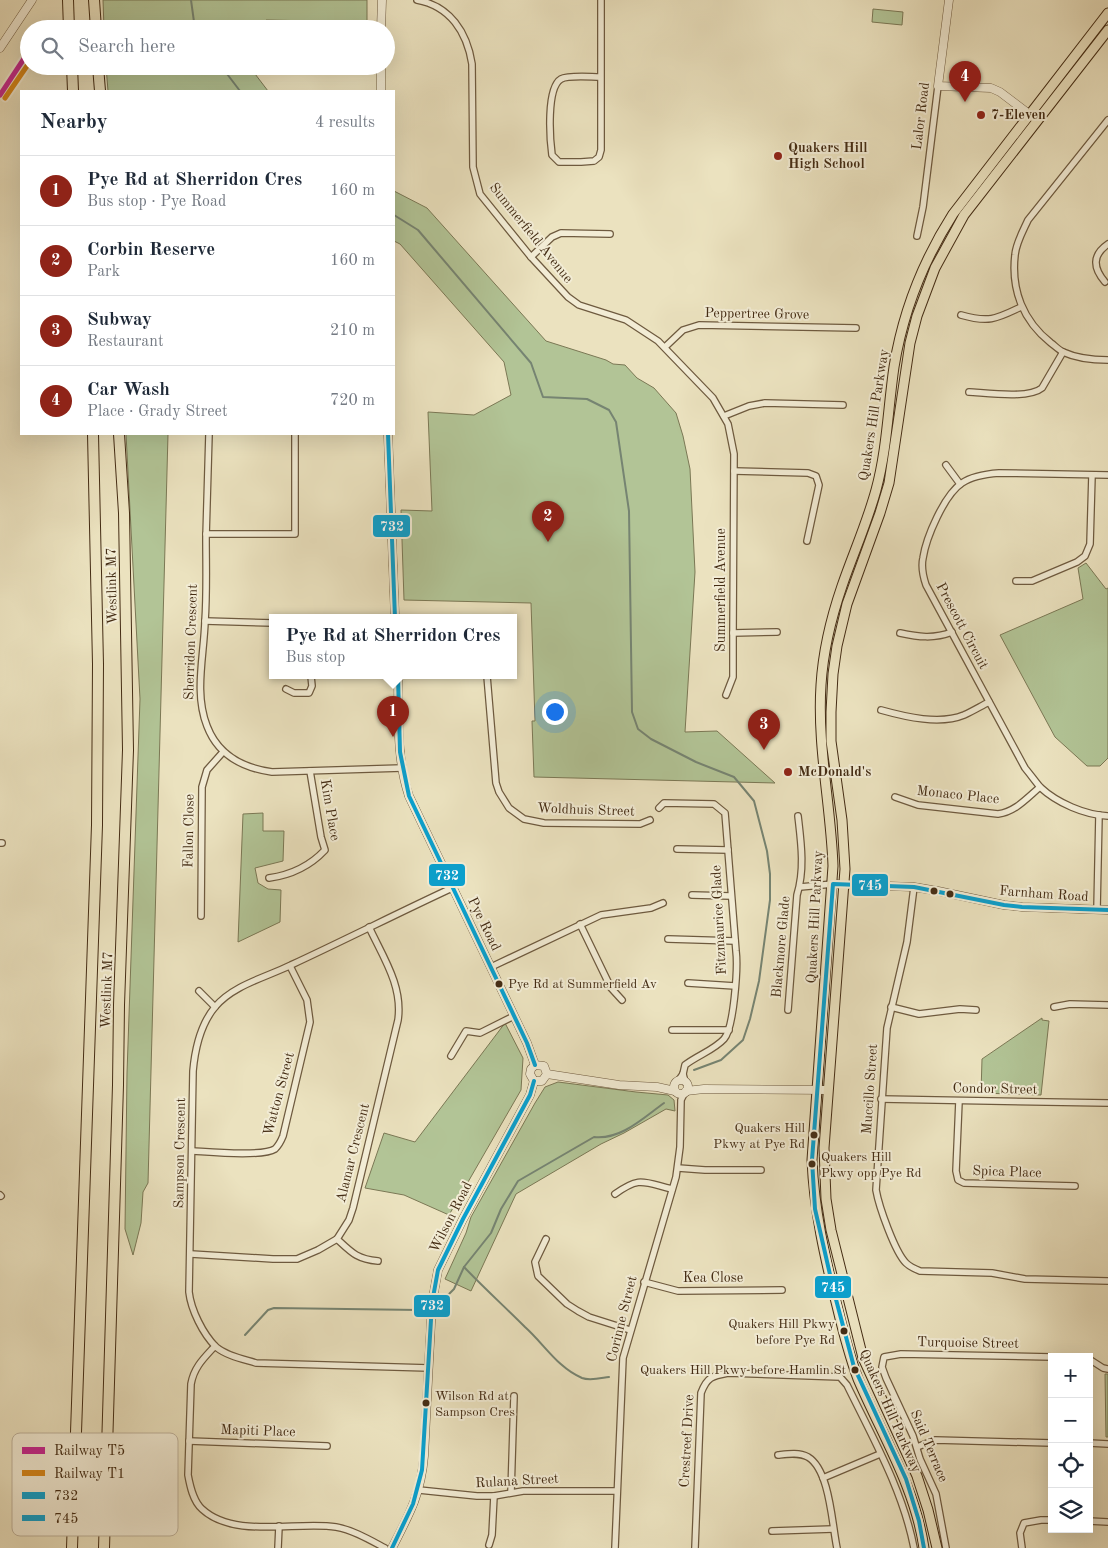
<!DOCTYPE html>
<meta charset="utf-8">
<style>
:root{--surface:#fff;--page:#f2f2f3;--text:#1f2937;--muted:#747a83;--line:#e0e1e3;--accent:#8f2418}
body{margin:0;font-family:"Old Standard TT",serif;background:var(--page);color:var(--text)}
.controls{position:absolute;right:15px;bottom:15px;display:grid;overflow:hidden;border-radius:0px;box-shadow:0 5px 20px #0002}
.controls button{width:45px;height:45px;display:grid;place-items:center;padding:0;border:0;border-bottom:1px solid var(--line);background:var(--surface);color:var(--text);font:25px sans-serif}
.you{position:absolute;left:554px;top:711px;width:18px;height:18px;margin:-12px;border:4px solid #fff;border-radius:50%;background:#1a73e8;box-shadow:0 0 0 8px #1a73e833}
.badge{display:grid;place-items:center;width:32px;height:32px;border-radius:50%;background:var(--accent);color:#fff;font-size:16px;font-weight:700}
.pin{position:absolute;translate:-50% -41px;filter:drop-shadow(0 1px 2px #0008)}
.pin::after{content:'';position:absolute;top:26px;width:18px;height:15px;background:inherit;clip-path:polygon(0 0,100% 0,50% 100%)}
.popup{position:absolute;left:269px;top:614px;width:248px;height:65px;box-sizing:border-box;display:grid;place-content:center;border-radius:0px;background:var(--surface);filter:drop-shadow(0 1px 4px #0005);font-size:16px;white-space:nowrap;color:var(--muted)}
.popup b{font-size:19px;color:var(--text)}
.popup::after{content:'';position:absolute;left:50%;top:100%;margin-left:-10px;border:10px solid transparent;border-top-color:var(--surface)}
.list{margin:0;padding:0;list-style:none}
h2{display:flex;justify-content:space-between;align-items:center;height:65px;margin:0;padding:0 20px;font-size:21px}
h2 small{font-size:16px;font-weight:400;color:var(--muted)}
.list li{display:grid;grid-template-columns:32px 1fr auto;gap:15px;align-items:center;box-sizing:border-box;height:70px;padding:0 20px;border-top:1px solid var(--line)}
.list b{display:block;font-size:19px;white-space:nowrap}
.list p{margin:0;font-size:16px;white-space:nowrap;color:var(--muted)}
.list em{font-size:16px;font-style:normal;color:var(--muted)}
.icon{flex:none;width:28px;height:28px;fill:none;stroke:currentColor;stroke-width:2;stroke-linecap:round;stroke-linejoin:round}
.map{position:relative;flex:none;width:1108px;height:1548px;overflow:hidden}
.search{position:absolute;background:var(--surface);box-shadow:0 5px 20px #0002;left:20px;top:20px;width:375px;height:55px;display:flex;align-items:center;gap:12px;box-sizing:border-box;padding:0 18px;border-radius:28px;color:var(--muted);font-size:19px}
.panel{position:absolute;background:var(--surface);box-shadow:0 5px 20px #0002;left:20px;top:90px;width:375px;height:345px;border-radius:0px}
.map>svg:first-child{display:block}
</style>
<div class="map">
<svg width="1108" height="1548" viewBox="0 0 1108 1548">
<rect width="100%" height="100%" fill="#ebe2bf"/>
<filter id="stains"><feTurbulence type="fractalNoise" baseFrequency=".004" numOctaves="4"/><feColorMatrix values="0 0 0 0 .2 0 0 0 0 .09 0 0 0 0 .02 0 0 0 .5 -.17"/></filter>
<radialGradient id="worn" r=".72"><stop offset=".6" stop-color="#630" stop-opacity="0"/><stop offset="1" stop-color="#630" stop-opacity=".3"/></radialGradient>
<g fill="#b2c496" stroke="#7b7855">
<polygon points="103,0 367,0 367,22 266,20 260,29 104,29"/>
<polygon points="873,9 903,12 902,25 872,22"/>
<polygon points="106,66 249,66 268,91 108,91"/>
<polygon points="394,191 427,208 546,341 606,360 613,364 625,365 637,378 654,388 676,413 683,436 690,469 695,572 685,732 717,731 775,783 534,777 532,721 535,721 531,603 404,600 401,510 432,511 428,412 474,415 511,395 504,362 400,244 394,241"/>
<polygon points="126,434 168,434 148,1183 143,1192 141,1223 133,1255 125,1229 127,1073 140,699"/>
<polygon points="1086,563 1106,589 1108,588 1108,758 1100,766 1087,766 1055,737 1000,635 1083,599 1078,568"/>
<polygon points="263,813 263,831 284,831 283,861 255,868 258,883 268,889 281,890 280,922 238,942 243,814"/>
<polygon points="1042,1018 1042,1020 1049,1021 1041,1095 981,1093 982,1059"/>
<polygon points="505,1023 523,1058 521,1090 449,1215 404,1195 365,1188 384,1133 415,1142"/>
<polygon points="558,1082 636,1092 668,1095 674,1100 675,1111 666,1109 624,1133 601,1144 516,1194 471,1291 445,1279 466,1233 471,1217 535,1103 545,1087"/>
<polygon points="1105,1374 1108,1374 1108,1437 1106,1437"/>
</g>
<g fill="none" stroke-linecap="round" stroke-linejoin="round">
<g stroke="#768472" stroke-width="2">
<polyline points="191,0 195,29"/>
<polyline points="221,66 240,91"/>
<polyline points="394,215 418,230 531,363 543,397 587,399 609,410 616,422 629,511 632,712 638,729 651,739 696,762 734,777 754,801 767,851 770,874 770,900 759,981 750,1019 743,1040 721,1060 694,1070"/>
<path d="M464 1267C484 1288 505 1307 525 1327 544 1344 558 1368 582 1378 590 1381 601 1378 609 1377"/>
<path d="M446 1297 454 1289 464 1267 491 1233 501 1209 518 1181 594 1137C621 1140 643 1118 664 1103"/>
<polyline points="245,1335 268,1310 274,1308 419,1310"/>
</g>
<g stroke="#6e5a3f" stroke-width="8">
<g id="minor">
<path d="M417 0C450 6 467 32 472 64L473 167 480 194 531 257 568 297 579 305 626 320 658 341 713 398 728 424 734 454 733 633V677L726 695"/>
<path d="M600 77C590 77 568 75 561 79 546 88 550 140 552 155L559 162H581L594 161 599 157 601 150V0"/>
<path d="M1108 120 1028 220C1023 231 1016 243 1015 255 1011 290 1023 321 1051 343 1055 346 1059 350 1063 352 1076 358 1094 360 1108 360"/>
<polyline points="917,236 923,207 938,86"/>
<polyline points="531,257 552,237 561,233 610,234"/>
<path d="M1105 282C1093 268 1092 255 1108 244"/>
<path d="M961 315C989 323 996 319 1021 307"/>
<polyline points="665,347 683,330 699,325 856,328"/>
<path d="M969 392C987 393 1029 399 1042 388L1063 352"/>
<polyline points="724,416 749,406 765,403 843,405"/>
<path d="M209 434C208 468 207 502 206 537 206 565 207 593 205 621 204 656 194 693 207 726 218 755 243 768 272 772L402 768"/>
<polyline points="946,465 960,484"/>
<polyline points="734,471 808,473 816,476 819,485 807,541"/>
<path d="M1108 475 999 473C986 474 972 476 962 483 944 495 926 538 923 558 921 567 923 576 926 585L1025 768C1030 774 1035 781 1040 787 1057 803 1085 815 1108 816"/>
<polyline points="206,534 295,534 295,434"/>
<polyline points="1016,581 1032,581 1077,562 1085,556 1090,544 1092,475"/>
<polyline points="205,621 273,623"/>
<polyline points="733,633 777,632"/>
<path d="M900 633C918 637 934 639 952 632"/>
<polyline points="487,676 496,783 499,792 509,808 524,819 544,823 640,824 650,820"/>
<polyline points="286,689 294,693 309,693 312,686 311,676"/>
<path d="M881 710C906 717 940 725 964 715 973 711 981 706 989 702"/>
<path d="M895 797 918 805 998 814C1015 812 1027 798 1040 787"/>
<path d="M659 808 664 803 714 804 725 813 736 951C738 967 734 1028 724 1039 714 1050 698 1055 685 1065L683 1074 678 1081"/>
<polyline points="0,843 2,843"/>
<polyline points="677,849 728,850"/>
<path d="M269 878C291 875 310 866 325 850L321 837 310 771"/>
<polyline points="800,887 833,884"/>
<path d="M914 887 907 942 887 1028 876 1190C879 1207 895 1252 906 1263 910 1267 915 1269 920 1271L992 1273 1025 1279 1108 1281"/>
<polyline points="692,895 731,896"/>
<polyline points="1097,909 1099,815"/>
<polyline points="201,916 202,787 207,770 223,752"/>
<polyline points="580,924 611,988 622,1000"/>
<polyline points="668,939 735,941"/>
<polyline points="491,967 601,915 651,908 663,903"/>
<polyline points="688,983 735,986"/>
<polyline points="199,991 215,1007"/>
<polyline points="891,1007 919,1014 960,1009 976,1010"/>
<polyline points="1054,1007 1070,1004 1108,1005"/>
<path d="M788 1010 797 895C805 869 801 842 798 816"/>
<polyline points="672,1030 729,1030"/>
<polyline points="451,1056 466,1031 480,1033 514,1016"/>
<polyline points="683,1074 685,1082"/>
<polyline points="881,1099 1108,1103"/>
<polyline points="959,1101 956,1171 958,1180 964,1183 1075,1186"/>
<path d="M193 1151C210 1152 262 1157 275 1149 279 1145 281 1141 283 1136L310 1022 307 1000 290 966"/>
<polyline points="678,1168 705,1170 761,1170"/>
<path d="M615 1194C640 1176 643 1182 672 1189"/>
<polyline points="0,1195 1,1196"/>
<path d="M337 1239C352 1253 357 1259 378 1261"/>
<polyline points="546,1239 535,1262 538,1276 567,1304 578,1311 589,1317 630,1330"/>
<path d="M191 1254 273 1259H297L318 1250 337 1239 349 1220 353 1208 398 1020C403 986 383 957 369 927"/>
<polyline points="644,1282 678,1291 782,1290"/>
<path d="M215 1346C204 1358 194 1367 191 1384L188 1475C190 1486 193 1501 202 1509 234 1539 297 1521 336 1527 353 1530 370 1540 385 1548"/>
<polyline points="1089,1359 1103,1368 1108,1369"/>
<path d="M429 1368 256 1363C243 1359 227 1356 216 1347 203 1334 191 1310 189 1292L193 1071C195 1049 200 1025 215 1007 233 985 267 977 291 965 345 940 398 913 452 888"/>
<polyline points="189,1441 327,1446"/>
<polyline points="1089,1443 1108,1444"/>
<polyline points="917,1447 935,1440 1052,1443"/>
<path d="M778 1455C787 1454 799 1452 808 1457 830 1470 832 1525 837 1548"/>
<polyline points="823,1478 880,1454"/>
<polyline points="419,1490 477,1496 494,1496 523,1491 617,1491"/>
<polyline points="511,1492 514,1396"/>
<polyline points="1089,1521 1108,1522"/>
<polyline points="772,1531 833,1529"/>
<polyline points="489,1545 492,1535 494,1496"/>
<polyline points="278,1548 279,1526"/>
<polyline points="615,1548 623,1358 676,1177 680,1147 681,1100 685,1092"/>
<path d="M695 1548 701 1393C707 1377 712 1376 728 1373L840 1377 847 1385C873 1438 903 1491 914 1548"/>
<polyline points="946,1548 936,1494 920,1459 913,1436 886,1378 882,1367 884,1357 901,1354 1052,1357"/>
<polyline points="1022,1548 1020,1533 1024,1523 1041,1520 1052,1520"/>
</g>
</g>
<g stroke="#6e5a3f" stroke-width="9">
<g id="tertiary">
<polyline points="949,0 938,86 991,88 1000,92 1033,117"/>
<polyline points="381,29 382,0"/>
<polyline points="0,48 32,0"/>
<polyline points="381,91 381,66"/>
<polyline points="388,434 395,618"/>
<path d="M398 676C399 715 396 758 409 796L527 1043 535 1065"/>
<polyline points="833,884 914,887 938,891 1004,905 1022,907 1108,910"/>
<polyline points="547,1074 619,1085 657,1087 675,1091"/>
<circle cx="681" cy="1087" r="7"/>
<polyline points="534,1081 542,1081 547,1074 544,1066 535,1065"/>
<polyline points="534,1081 530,1074 531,1069 535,1065"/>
<polyline points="686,1091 704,1089 828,1090"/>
<path d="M392 1548C409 1515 421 1494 424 1456L432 1303 438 1270 463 1219 530 1095 534 1081"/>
</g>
</g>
<g stroke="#442c14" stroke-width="11">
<g id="primary">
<path d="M924 1548C915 1487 882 1435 858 1379 849 1355 843 1331 837 1306 825 1258 814 1210 812 1160L833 866C831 806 817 746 821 685 823 652 831 618 842 586 853 554 867 523 876 490 887 450 888 408 894 367 903 311 923 261 953 214L1108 13"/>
<polyline points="937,1548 928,1510 917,1476 863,1358 831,1230 826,1199 824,1148 845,869 842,820 831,741 831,712 833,674 837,646 847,604 880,513 889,483 910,343 917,316 935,268 964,215 1108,30"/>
</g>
</g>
<g stroke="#442c14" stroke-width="12">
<g id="motorway">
<polyline points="68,0 69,29"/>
<polyline points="94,0 96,29"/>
<polyline points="72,66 73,91"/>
<polyline points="98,66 100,91"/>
<polyline points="72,1548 97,825 98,664 93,434"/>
<polyline points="104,1548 118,1085 119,1005 128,750 124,513 119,434"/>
</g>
</g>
<use href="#minor" stroke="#f2ecd5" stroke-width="5.5"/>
<use href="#tertiary" stroke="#f2ecd5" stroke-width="8"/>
<use href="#primary" stroke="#ebe2bf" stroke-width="9"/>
<use href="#motorway" stroke="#ebe2bf" stroke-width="10"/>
<g stroke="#f2ecd5" stroke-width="8">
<g id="bus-1">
<polyline points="388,434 395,618"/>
<polyline points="398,676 400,752 409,796 527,1043 535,1065"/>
<polyline points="392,1548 413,1504 422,1470 432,1303 438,1270 463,1219 530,1095 534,1081"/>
</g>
</g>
<g stroke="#f2ecd5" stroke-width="8">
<polyline id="bus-2" points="924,1548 919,1521 906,1479 854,1367 834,1292 815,1209 812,1160 833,884 914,887 1004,905 1022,907 1108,910"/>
</g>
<use href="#bus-1" stroke="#0aa0ce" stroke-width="4"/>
<use href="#bus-2" stroke="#0aa0ce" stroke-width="4"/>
<g stroke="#f2ecd5" stroke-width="9">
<polyline id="rail-1" points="0,95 29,51"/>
</g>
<g stroke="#f2ecd5" stroke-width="9">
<polyline id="rail-2" points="5,98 29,63"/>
</g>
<use href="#rail-1" stroke="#c4258f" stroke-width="5"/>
<use href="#rail-2" stroke="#d5861a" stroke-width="5"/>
</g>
<g fill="#8f2418" stroke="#f2ecd5" stroke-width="2">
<circle cx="981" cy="115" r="5"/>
<circle cx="778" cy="156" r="5"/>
<circle cx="788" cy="772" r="5"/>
</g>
<g fill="#442c14" stroke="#f2ecd5" stroke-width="2">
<circle cx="934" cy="891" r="4.5"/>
<circle cx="950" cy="894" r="4.5"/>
<circle cx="499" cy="984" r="4.5"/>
<circle cx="814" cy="1135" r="4.5"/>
<circle cx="812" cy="1164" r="4.5"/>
<circle cx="844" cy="1331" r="4.5"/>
<circle cx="855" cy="1370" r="4.5"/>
<circle cx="426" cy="1403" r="4.5"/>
</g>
<g text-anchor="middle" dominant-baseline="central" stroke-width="4" stroke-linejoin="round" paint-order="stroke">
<g font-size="13" fill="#442c14" stroke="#f2ecd5" text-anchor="start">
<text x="508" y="984">Pye Rd at Summerfield Av</text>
<text x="805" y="1128" text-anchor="end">Quakers Hill<tspan x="805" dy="16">Pkwy at Pye Rd</tspan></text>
<text x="821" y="1157">Quakers Hill<tspan x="821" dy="16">Pkwy opp Pye Rd</tspan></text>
<text x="835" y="1324" text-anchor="end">Quakers Hill Pkwy<tspan x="835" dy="16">before Pye Rd</tspan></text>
<text x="846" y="1370" text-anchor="end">Quakers Hill Pkwy before Hamlin St</text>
<text x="435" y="1396">Wilson Rd at<tspan x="435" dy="16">Sampson Cres</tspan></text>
</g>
<g font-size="14" font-weight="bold" fill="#442c14" stroke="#f2ecd5" text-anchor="start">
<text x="991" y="115">7-Eleven</text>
<text x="788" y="148">Quakers Hill<tspan x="788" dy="16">High School</tspan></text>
<text x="798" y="772">McDonald's</text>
</g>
<g font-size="14" fill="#442c14" stroke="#f2ecd5">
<text transform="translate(921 116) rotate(-83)">Lalor Road</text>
<text transform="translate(531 233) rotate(51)">Summerfield Avenue</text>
<text transform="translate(757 314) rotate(1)">Peppertree Grove</text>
<text transform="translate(874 415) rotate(-81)">Quakers Hill Parkway</text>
<text transform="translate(112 586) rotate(-91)">Westlink M7</text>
<text transform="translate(721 590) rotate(-90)">Summerfield Avenue</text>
<text transform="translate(962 626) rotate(62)">Prescott Circuit</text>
<text transform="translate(191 642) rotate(-88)">Sherridon Crescent</text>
<text transform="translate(958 795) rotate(6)">Monaco Place</text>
<text transform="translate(330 810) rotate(80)">Kim Place</text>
<text transform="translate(586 810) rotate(2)">Woldhuis Street</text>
<text transform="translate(189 831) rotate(-89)">Fallon Close</text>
<text transform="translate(1044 894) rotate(4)">Farnham Road</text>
<text transform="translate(815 917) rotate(-87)">Quakers Hill Parkway</text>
<text transform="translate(719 920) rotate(-93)">Fitzmaurice Glade</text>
<text transform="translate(484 924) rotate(64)">Pye Road</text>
<text transform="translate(781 947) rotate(-85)">Blackmore Glade</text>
<text transform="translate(107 990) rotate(-88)">Westlink M7</text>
<text transform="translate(870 1089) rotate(-86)">Muccillo Street</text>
<text transform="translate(995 1089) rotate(1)">Condor Street</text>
<text transform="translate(279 1094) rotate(-75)">Watton Street</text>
<text transform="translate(180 1153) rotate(-89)">Sampson Crescent</text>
<text transform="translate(353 1153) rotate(-76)">Alamar Crescent</text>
<text transform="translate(1007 1172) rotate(2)">Spica Place</text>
<text transform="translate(451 1217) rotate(-63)">Wilson Road</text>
<text x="713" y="1278">Kea Close</text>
<text transform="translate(622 1319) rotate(-76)">Corinne Street</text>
<text transform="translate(968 1343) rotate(1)">Turquoise Street</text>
<text transform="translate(890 1411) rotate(66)">Quakers Hill Parkway</text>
<text transform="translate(258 1431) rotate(2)">Mapiti Place</text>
<text transform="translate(687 1441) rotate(-87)">Crestreef Drive</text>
<text transform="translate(929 1446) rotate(67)">Said Terrace</text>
<text transform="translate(517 1481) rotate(-3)">Rulana Street</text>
</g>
</g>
<rect x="12" y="1433" width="166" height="103" rx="8" fill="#f2ecd5" stroke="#beb29b" stroke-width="1"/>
<rect x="22" y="1447" width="23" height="7" fill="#c4258f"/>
<rect x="22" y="1470" width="23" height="6" fill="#d5861a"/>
<rect x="22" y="1492" width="23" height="7" fill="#0aa0ce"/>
<rect x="22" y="1515" width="23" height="6" fill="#0aa0ce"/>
<g font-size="14" fill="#442c14">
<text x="54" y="1455">Railway T5</text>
<text x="54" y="1478">Railway T1</text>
<text x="54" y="1500">732</text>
<text x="54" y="1523">745</text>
</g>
<g stroke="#f2ecd5" stroke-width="2">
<rect x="372" y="514" width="39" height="24" rx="5" fill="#0aa0ce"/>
<rect x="428" y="863" width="38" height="24" rx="5" fill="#0aa0ce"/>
<rect x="851" y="873" width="38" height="24" rx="5" fill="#0aa0ce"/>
<rect x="814" y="1275" width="38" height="24" rx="5" fill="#0aa0ce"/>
<rect x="413" y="1294" width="38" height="24" rx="5" fill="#0aa0ce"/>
</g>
<g font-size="14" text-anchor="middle" font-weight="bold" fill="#fff">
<text x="392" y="531">732</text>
<text x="447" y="880">732</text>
<text x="870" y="890">745</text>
<text x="833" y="1292">745</text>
<text x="432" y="1310">732</text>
</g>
<rect width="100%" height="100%" filter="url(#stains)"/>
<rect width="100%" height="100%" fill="url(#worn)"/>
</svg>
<div class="controls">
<button>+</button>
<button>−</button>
<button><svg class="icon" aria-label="locate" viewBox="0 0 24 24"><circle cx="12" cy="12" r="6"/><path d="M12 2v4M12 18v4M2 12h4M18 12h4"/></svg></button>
<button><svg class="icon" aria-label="layers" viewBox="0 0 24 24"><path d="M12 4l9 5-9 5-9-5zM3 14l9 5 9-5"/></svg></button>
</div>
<div class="you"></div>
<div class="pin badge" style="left:393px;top:737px">1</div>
<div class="popup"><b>Pye Rd at Sherridon Cres</b>Bus stop</div>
<div class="pin badge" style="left:548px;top:542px">2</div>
<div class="pin badge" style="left:764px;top:750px">3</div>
<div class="pin badge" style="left:965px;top:102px">4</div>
<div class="search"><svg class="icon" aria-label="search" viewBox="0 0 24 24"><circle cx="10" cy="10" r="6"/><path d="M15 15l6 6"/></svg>Search here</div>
<section class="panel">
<h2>Nearby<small>4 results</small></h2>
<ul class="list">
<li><span class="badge">1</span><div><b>Pye Rd at Sherridon Cres</b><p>Bus stop · Pye Road</p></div><em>160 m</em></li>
<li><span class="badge">2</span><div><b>Corbin Reserve</b><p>Park</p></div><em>160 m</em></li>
<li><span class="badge">3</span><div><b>Subway</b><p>Restaurant</p></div><em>210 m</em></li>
<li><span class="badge">4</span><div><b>Car Wash</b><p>Place · Grady Street</p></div><em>720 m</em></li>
</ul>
</section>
</div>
